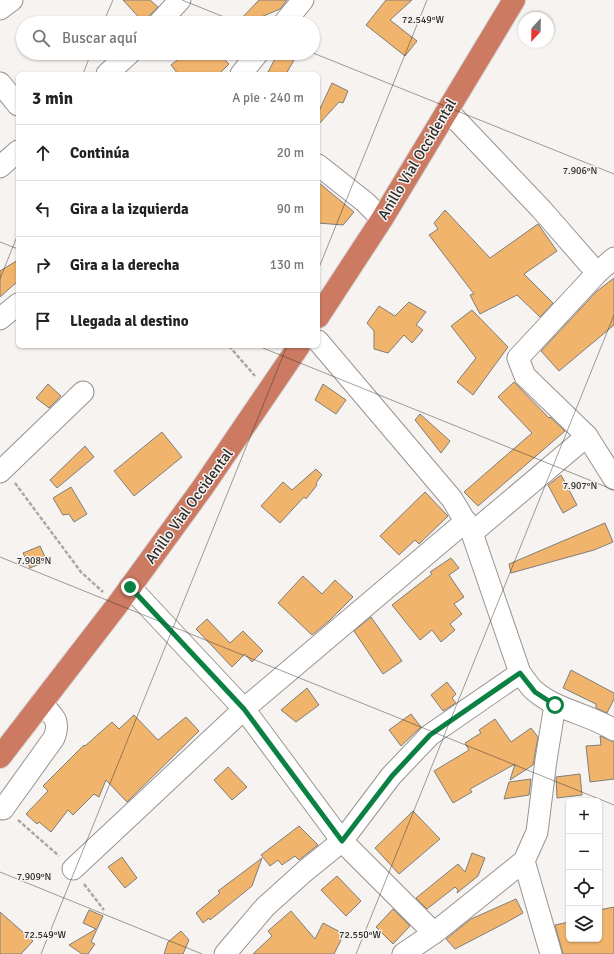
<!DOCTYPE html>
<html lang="es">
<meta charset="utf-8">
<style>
:root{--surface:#fff;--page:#f6f6f6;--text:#222;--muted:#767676;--line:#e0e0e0}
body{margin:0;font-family:Signika,sans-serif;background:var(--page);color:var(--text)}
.controls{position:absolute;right:12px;bottom:12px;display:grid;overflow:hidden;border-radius:6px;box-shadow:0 1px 3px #0004}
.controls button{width:36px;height:36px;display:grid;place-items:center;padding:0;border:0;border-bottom:1px solid var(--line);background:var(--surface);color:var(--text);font:20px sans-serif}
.compass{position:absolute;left:518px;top:12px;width:36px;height:36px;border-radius:50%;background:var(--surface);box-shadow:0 1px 3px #0004;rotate:202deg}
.stop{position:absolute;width:12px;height:12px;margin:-9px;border:3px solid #0b8043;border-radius:50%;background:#fff}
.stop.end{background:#0b8043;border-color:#fff;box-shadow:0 1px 4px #0008}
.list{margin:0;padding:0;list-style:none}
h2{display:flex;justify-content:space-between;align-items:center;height:52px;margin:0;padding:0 16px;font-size:17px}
h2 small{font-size:13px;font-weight:400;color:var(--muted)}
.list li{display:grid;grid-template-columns:26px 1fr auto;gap:12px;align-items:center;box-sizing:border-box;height:56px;padding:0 16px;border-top:1px solid var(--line)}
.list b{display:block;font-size:15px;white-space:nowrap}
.list em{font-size:13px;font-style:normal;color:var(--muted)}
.icon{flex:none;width:22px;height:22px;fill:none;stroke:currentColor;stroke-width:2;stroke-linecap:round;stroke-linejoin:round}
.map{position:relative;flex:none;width:614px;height:954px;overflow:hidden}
.search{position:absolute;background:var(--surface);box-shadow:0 1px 3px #0004;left:16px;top:16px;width:304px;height:44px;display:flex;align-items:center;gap:10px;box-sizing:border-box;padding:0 14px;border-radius:22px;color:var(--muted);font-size:15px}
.panel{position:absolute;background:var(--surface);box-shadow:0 1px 3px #0004;left:16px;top:72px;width:304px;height:276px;border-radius:6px}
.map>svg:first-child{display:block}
</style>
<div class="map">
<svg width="614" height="954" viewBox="0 0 614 954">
<rect width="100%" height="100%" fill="#f7f3f0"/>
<g fill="#f0b46c" stroke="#807e7a">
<polygon points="123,0 150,0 158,7 150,15 147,23 144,23"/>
<polygon points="259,0 287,0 280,9 247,23 237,23"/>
<polygon points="386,0 412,0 390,20 417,41 405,56 366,25"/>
<polygon points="186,53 218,53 229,64 219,74 178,74 171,65"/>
<polygon points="278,53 298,53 286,74 267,74"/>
<polygon points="332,83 348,91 343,103 339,102 318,125 318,113"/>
<polygon points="318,182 354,212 343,225 318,223"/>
<polygon points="445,210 490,258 538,224 557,251 524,274 553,303 540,317 517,295 480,314 470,295 474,294 429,235 438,229 434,223"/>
<polygon points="18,260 18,281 0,297 0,271"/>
<polygon points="614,278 614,325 559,371 541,351 597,291"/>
<polygon points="409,302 426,312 416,325 423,330 412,343 404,335 388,353 374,349 374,331 367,323 379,306 395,316"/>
<polygon points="472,310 508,347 473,395 457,382 476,358 451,326"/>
<polygon points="514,382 549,418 550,417 565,431 478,506 464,492 532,433 498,397"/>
<polygon points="48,384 61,396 49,408 36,398"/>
<polygon points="323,384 346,400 336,414 315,400"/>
<polygon points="420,414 450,441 441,453 415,420"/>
<polygon points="162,432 182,457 134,496 114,471"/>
<polygon points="85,446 94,457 57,488 50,480"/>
<polygon points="316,469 322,475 316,483 317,485 306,499 304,497 280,523 261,506 283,482 292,490"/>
<polygon points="561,475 577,505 563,513 548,485"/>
<polygon points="71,487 87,514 74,522 69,514 63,515 53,498"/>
<polygon points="425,492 448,516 419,544 415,540 399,555 380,536"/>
<polygon points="605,523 613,542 594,550 511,573 509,564"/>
<polygon points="40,546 47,561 30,568 23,553"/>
<polygon points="451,558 459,568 449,575 464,597 454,604 462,614 450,624 455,630 441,642 432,630 420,640 392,605 432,574 430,572"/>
<polygon points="303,576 322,594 335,580 353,597 329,621 312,635 278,603"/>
<polygon points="371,617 402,661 383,674 354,631"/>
<polygon points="207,619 230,643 243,631 263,651 252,662 245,654 232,667 196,629"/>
<polygon points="571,670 614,693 614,699 607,713 596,708 596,704 563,688"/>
<polygon points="447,682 456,694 452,698 456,703 443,711 431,695"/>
<polygon points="307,688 319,705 296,722 281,710"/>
<polygon points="411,714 421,727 401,746 389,730"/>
<polygon points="134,715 158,740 186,717 199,731 127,802 106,780 99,797 94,794 73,815 68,810 51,832 39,822 37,824 26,814 48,791 43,786 84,745 85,746 112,722 119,729"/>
<polygon points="495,719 511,742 531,728 538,737 533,765 510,780 515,764 470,789 472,792 453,803 434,771 469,750 465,743 481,733 479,730"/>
<polygon points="600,736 614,742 614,779 590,782 586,746 601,745"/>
<polygon points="228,767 247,787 232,800 214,780"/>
<polygon points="580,774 582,795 557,798 556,777"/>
<polygon points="531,779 529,795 504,799 509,782"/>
<polygon points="413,811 440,839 399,874 375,848"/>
<polygon points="299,826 318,845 299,860 295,856 282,865 278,860 270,866 261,855"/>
<polygon points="472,853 485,858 478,876 457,893 458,890 455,887 427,909 416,898 458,864 465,872"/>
<polygon points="122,857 137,878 125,888 108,867"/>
<polygon points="262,858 252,886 210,920 209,918 203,923 196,913 220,893 218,891"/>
<polygon points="337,876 361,901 346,916 321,890"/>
<polygon points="516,899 523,913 507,922 455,949 446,939 471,919"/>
<polygon points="614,907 614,954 563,954 555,925 569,922 569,939 599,939 599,910"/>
<polygon points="393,909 410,926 393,944 376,927"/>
<polygon points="89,910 103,916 91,942 95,944 88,954 82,954 69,945 96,929 83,923"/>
<polygon points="291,911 315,939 323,923 344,934 334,954 253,954 272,936 268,931"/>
<polygon points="0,912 33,941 21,954 0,954"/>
<polygon points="181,931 189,940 183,954 164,954 168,942"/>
</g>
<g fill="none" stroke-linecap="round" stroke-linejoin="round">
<g stroke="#979491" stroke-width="23">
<g id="street">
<polyline points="0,9 12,0"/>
<polyline points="159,23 180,0"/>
<polyline points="284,23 303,0"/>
<polyline points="107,74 130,53"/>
<polyline points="241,74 258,53"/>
<polyline points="0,83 18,105"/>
<polyline points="447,110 542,210 597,273"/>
<polyline points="318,165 365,202 382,219"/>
<polyline points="0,167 18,151"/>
<polyline points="614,258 597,273 518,358 525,376 587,436 614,479"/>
<polyline points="0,319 18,304"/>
<path d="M318 341 452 499 472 533 520 673C525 679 530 688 536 692 559 711 589 714 614 730"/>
<polyline points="0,472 83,392"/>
<polyline points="472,533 587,436"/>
<polyline points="130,587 244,709 342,841 434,933"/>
<path d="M3 809 54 738C61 720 53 716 41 703"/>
<polyline points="524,861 551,954"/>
<polyline points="73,869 244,709 466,521"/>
<polyline points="225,954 265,907 305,871 342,841 391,776 430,735 520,673"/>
<polyline points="403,954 434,933 524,861 537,832 546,760 555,705"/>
</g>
</g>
<g stroke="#d1d1d0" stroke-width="24">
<g id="highway">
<polyline points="318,317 382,219 514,0"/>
<polyline points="0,757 118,604 203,487 299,346"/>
</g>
</g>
<g stroke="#aaa7a5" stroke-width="2.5" stroke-dasharray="4 2" stroke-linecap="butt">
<polyline points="229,346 255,376"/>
<polyline points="15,483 81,572 103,592"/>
<polyline points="18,820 59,856"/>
<polyline points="84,884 104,910"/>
</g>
<use href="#street" stroke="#fff" stroke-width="21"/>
<use href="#highway" stroke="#cd7a63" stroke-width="22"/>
</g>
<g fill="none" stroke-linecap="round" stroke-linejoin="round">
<polyline stroke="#0b8043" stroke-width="5" points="130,587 244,709 342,841 392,776 430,735 520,673 535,692 555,705"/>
</g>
<path fill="none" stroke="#2e2d2b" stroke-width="1" stroke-opacity="0.45" d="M182 0 239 23M103 23 113 0M313 53 614 174M83 74 91 53M0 242 18 249M318 270 427 0M0 279 18 234M258 346 614 490M0 557 614 805M0 872 202 954M41 954 287 346M356 954 614 315"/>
<g text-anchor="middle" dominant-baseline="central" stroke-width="3" stroke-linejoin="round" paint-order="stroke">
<g font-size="15" fill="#2e2d2b" stroke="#f7f3f0">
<text transform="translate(417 159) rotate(-59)">Anillo Vial Occidental</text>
<text transform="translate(189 506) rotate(-54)">Anillo Vial Occidental</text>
</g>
</g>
<g font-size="10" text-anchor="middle" fill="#2e2d2b" stroke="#f7f3f0" stroke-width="3" stroke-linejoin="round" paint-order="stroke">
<text x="423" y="23">72.549°W</text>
<text x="580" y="174">7.906°N</text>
<text x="580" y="489">7.907°N</text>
<text x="34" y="564">7.908°N</text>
<text x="34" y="880">7.909°N</text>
<text x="45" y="938">72.549°W</text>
<text x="360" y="938">72.550°W</text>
</g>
</svg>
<div class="controls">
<button>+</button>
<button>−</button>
<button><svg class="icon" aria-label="locate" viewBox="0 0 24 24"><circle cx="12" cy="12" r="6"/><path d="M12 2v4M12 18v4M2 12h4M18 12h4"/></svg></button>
<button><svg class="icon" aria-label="layers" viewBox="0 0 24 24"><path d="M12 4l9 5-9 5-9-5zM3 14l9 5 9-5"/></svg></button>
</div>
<svg class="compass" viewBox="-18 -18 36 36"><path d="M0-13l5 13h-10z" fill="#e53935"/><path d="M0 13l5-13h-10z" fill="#767676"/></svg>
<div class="stop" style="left:555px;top:705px"></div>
<div class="stop end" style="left:130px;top:587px"></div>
<div class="search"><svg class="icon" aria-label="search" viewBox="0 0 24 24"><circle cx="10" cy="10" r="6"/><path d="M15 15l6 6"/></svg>Buscar aquí</div>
<section class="panel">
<h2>3 min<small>A pie · 240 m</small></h2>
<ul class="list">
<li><svg class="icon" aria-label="ahead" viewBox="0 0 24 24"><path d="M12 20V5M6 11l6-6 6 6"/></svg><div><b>Continúa</b></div><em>20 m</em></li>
<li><svg class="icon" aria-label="left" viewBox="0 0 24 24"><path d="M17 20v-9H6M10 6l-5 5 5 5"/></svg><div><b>Gira a la izquierda</b></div><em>90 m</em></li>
<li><svg class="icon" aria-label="right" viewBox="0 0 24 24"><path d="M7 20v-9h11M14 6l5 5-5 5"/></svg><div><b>Gira a la derecha</b></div><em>130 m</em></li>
<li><svg class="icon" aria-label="arrive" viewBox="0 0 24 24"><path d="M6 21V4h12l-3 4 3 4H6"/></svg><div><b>Llegada al destino</b></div></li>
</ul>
</section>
</div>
